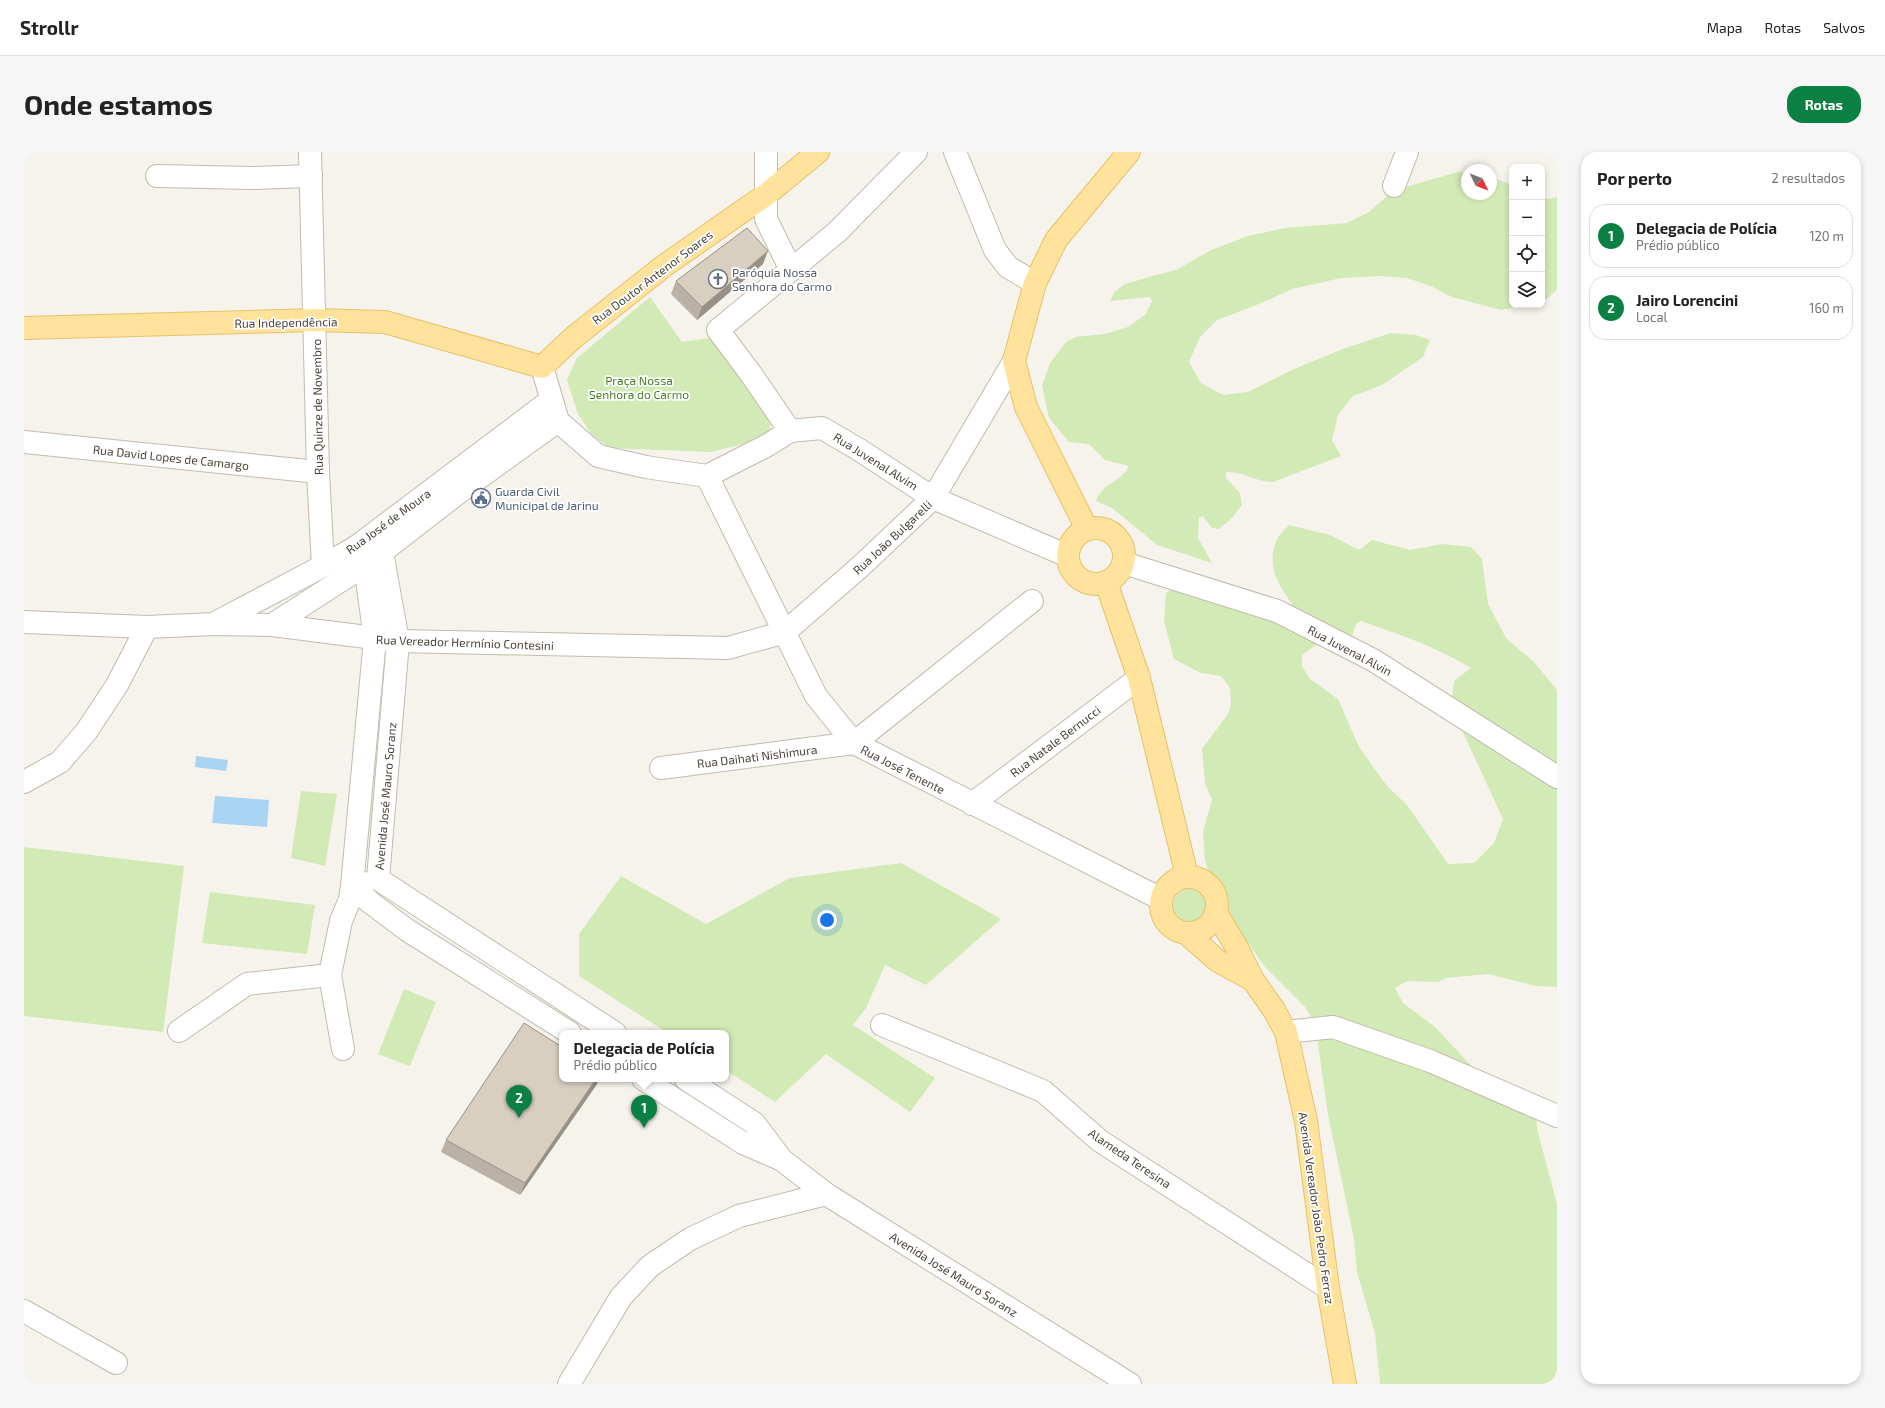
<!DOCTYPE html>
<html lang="pt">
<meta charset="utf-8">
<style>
:root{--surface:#fff;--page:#f6f6f6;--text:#222;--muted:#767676;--line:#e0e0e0;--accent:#0b8043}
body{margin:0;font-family:"Exo 2",sans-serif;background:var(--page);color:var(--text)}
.controls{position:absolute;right:12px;top:12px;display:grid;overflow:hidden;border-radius:8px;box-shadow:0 2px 6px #0003}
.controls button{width:36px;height:36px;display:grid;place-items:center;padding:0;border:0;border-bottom:1px solid var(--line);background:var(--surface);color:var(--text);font:20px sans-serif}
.compass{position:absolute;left:1437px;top:12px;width:36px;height:36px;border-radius:50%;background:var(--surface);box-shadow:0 2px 6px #0003;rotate:133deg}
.you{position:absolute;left:803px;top:768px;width:14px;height:14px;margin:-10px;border:3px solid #fff;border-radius:50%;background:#1a73e8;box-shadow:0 0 0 6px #1a73e833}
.badge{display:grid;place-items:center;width:26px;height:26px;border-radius:50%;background:var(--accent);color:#fff;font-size:13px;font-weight:700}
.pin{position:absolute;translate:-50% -33px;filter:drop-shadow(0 1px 2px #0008)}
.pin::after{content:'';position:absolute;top:21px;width:14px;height:12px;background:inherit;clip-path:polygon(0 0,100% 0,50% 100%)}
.popup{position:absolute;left:535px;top:878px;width:170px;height:52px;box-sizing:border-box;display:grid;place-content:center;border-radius:8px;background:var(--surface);filter:drop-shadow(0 1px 3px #0005);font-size:13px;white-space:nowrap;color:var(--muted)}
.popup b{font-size:15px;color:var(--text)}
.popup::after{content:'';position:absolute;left:50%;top:100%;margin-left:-8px;border:8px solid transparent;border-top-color:var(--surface)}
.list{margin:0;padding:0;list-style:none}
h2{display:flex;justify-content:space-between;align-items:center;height:52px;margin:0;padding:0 16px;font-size:17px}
h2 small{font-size:13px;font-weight:400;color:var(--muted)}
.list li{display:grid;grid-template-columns:26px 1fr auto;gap:12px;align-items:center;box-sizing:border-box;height:64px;margin:0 8px 8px;padding:0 8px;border:1px solid var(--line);border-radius:16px}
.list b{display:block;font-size:15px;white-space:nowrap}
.list p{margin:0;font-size:13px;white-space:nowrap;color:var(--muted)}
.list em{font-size:13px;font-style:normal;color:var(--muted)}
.icon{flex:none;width:22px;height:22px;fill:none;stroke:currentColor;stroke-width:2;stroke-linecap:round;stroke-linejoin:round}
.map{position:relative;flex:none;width:1533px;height:1232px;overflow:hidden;border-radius:16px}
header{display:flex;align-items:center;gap:24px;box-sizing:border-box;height:56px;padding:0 20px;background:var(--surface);border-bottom:1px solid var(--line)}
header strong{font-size:19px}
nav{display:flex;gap:22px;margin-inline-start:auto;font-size:14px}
.intro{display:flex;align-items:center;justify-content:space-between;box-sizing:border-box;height:96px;padding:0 24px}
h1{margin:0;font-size:28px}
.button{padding:10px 18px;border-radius:16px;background:var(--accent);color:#fff;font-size:14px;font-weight:700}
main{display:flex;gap:24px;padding:0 24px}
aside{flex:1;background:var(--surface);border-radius:16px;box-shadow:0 2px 6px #0003}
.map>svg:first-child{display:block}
</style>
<header>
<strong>Strollr</strong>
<nav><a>Mapa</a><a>Rotas</a><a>Salvos</a></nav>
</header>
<div class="intro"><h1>Onde estamos</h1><a class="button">Rotas</a></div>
<main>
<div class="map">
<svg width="1533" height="1232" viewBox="0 0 1533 1232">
<rect width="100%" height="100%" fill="#f6f3ec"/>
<g fill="#d2eab5" fill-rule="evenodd">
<path d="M1434 20 1443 21V42H1467V25L1488 33V153H1505L1477 158 1428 145 1407 134 1383 126 1358 124 1317 126 1268 137 1240 150 1193 168 1176 185 1165 210 1177 231 1199 243 1224 240 1270 217 1319 197 1367 181 1392 183 1406 188 1399 205 1358 233 1329 244 1314 263 1308 288 1317 304 1249 330C1231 330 1219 319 1202 320V326L1216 341 1218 353 1207 367 1195 377 1188 376 1179 364 1175 366 1174 386 1188 411 1133 393 1088 356 1072 349C1078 331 1097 331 1105 314L1081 308 1065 292 1045 290 1025 266 1018 234 1026 211 1042 190 1052 185 1080 182 1104 175 1121 163 1128 149 1126 145 1086 149 1090 140 1101 132 1154 117 1187 98 1224 84 1262 76 1323 71 1345 60 1370 38Z"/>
<polygon points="1518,45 1523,47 1533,45 1533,137 1524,146 1518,149"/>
<polygon points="626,145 658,190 685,186 740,251 747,265 746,278 738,288 686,300 586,296 568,283 554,262 543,228 553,206"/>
<path d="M1265 373 1306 383 1335 398 1348 388 1386 398 1419 392 1447 395 1458 407 1464 452 1482 486 1510 510 1533 538V835L1512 834 1464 822 1422 826 1414 830 1383 829 1371 836 1379 851 1411 875 1453 920 1512 950 1513 977 1533 1052V1232H1356L1351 1181 1333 1120 1330 1087 1304 963 1291 871 1281 855 1241 815 1206 766 1189 734 1181 708 1179 680 1188 648 1181 631 1178 597 1204 562 1207 552 1206 536 1197 524 1177 521 1150 507 1140 469 1142 441 1150 436 1267 457 1268 452C1253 430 1242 414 1253 387 1255 382 1262 377 1265 373ZM1337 469C1375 482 1412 495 1447 516L1430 529 1426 563 1437 576 1479 667 1470 691 1450 711 1424 712 1383 653 1363 634 1335 595 1314 547 1286 527 1278 514V503L1296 490 1328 484 1332 472Z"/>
<polygon points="277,639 313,642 301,714 267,706"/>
<polygon points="0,695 160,714 139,880 0,864"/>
<polygon points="877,711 977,767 902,833 861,813 842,856 829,873 911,926 886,960 802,902 751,950 702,918 702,881 644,881 555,824 555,782 597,724 682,772 766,726"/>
<circle cx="1168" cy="755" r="19"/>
<polygon points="186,740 291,753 283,802 178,791"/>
<polygon points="380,837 412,850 386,914 354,902"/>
</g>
<g fill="#a9d4f2">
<polygon points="172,604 204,608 202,619 171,615"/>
<polygon points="191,644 245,648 243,675 188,671"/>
</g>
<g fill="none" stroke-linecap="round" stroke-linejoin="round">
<g stroke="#c2bbae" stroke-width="24">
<g id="minor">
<polyline points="286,0 294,320 299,414"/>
<polyline points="742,0 742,67 767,118"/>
<polyline points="931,0 971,98 984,115 1011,131"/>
<polyline points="133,24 228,26 287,24"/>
<polyline points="1370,34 1383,0"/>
<polyline points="518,215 534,269 574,304 622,315 683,324 744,293 766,279 727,222 694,178 813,80 892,0"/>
<polyline points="766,279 798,276 834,297 909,346 1044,404"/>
<polyline points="0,290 294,320"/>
<polyline points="683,324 792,544 830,591 1137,747"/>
<polyline points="332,395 341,413 351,487 328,734 347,751 383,778 546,881"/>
<polyline points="358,400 374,489 354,727 591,881"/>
<polyline points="1100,411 1253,459 1349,508 1533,625"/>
<polyline points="0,470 123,475 190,472 248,473 374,489 704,496 761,480 837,414 909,346 990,209"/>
<polyline points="191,471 299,414 332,395 527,248"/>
<polyline points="248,473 341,413 434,341 534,269"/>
<polyline points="637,616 830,591 1008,449"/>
<polyline points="0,630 36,610 62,580 93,533 123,475"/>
<polyline points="948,652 1115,526"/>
<polyline points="858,873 1019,939 1076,989 1304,1136"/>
<polyline points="155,879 223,832 306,823"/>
<polyline points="1262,880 1309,875 1406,909 1533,964"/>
<polyline points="319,897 306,823 317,769 326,747 328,734 340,731"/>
<polyline points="619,927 719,991 756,1007"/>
<polyline points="662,927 730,971 758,1008 802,1042 1106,1232"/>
<polyline points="0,1159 92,1211"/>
<polyline points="545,1232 597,1145 626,1114 666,1087 715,1064 802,1042"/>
</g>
</g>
<g stroke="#e6c16a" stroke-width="24">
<g id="major">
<polyline points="0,176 292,168 361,170 518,215 550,185 640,114 743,42 794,0"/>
<circle cx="1072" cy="404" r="28"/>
<polyline points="1063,377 1002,255 990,209 1011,131 1032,88 1105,0"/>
<polyline points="1082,430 1115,526 1163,724"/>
<circle cx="1165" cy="753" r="28"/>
<polyline points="1192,761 1212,794 1229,828 1250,858 1262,880 1282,969 1304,1136 1321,1232"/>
<polyline points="1162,781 1194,809 1229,828"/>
</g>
</g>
<use href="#minor" stroke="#fff" stroke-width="22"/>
<use href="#major" stroke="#ffe39c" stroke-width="22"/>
</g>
<g fill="#bab2a6">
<polygon points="739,112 673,168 647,142 652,129"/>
<polygon points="538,927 575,927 573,932 496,1043 417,1000 422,988"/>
</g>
<g fill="#979187">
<polygon points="744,99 739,112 673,168 678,155"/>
<polygon points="572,927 575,927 573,932 496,1043 501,1031"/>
</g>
<g fill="#d8cfc1" stroke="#979187">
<polygon points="723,76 744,99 678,155 652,129"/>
<polygon points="500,871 538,895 538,927 572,927 501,1031 422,988"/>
</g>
<defs>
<g id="church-ring" transform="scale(1)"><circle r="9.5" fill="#fff" stroke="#6b7280" stroke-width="1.5"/><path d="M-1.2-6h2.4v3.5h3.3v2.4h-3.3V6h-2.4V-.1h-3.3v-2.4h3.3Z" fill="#6b7280"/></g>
<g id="civic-ring" transform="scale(1)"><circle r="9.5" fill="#fff" stroke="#5c6f8a" stroke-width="1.5"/><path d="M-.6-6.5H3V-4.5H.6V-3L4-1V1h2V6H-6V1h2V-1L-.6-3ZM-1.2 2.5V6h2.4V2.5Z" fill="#5c6f8a"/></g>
</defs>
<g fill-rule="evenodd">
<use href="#church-ring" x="694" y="127"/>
<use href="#civic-ring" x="457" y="346"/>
</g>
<g text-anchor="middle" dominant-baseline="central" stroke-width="3.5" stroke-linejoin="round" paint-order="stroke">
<g font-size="12" fill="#5b616d" stroke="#fff" text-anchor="start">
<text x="708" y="120">Paróquia Nossa<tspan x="708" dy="14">Senhora do Carmo</tspan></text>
</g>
<g font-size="12" fill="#4b4439" stroke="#fff">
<text transform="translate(628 125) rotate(-37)">Rua Doutor Antenor Soares</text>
<text transform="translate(262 170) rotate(-1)">Rua Independência</text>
<text transform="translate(293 255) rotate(-91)">Rua Quinze de Novembro</text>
<text transform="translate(147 305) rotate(6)">Rua David Lopes de Camargo</text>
<text transform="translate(852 309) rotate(32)">Rua Juvenal Alvim</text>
<text transform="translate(364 369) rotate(-36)">Rua José de Moura</text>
<text transform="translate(868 385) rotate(-43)">Rua João Bulgarelli</text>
<text transform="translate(441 490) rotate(2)">Rua Vereador Hermínio Contesini</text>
<text transform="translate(1326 498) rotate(28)">Rua Juvenal Alvin</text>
<text transform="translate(1031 589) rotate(-37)">Rua Natale Bernucci</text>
<text transform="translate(733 604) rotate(-7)">Rua Daihati Nishimura</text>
<text transform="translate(879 617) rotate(27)">Rua José Tenente</text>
<text transform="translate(361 644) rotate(-85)">Avenida José Mauro Soranz</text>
<text transform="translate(1106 1006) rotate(34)">Alameda Teresina</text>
<text transform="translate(1293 1056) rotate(82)">Avenida Vereador João Pedro Ferraz</text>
<text transform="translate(930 1122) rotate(32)">Avenida José Mauro Soranz</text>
</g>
<g font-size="12" fill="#4a7f2a" stroke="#fff">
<text x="615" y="228">Praça Nossa<tspan x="615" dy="14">Senhora do Carmo</tspan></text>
</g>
<g font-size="12" fill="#4e5e75" stroke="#fff" text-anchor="start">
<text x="471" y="339">Guarda Civil<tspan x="471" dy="14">Municipal de Jarinu</tspan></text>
</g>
</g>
</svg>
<div class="controls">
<button>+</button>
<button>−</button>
<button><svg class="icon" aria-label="locate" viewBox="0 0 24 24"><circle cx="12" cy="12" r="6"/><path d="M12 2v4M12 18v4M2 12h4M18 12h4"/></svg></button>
<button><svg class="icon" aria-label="layers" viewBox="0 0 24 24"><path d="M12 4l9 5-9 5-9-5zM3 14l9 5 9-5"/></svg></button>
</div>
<svg class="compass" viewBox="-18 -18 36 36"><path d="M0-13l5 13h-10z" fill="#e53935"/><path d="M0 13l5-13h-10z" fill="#767676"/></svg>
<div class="you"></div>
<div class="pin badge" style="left:620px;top:976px">1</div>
<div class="popup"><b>Delegacia de Polícia</b>Prédio público</div>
<div class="pin badge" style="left:495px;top:966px">2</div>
</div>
<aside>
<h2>Por perto<small>2 resultados</small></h2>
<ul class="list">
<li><span class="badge">1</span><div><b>Delegacia de Polícia</b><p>Prédio público</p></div><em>120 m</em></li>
<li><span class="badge">2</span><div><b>Jairo Lorencini</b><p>Local</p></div><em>160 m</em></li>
</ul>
</aside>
</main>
